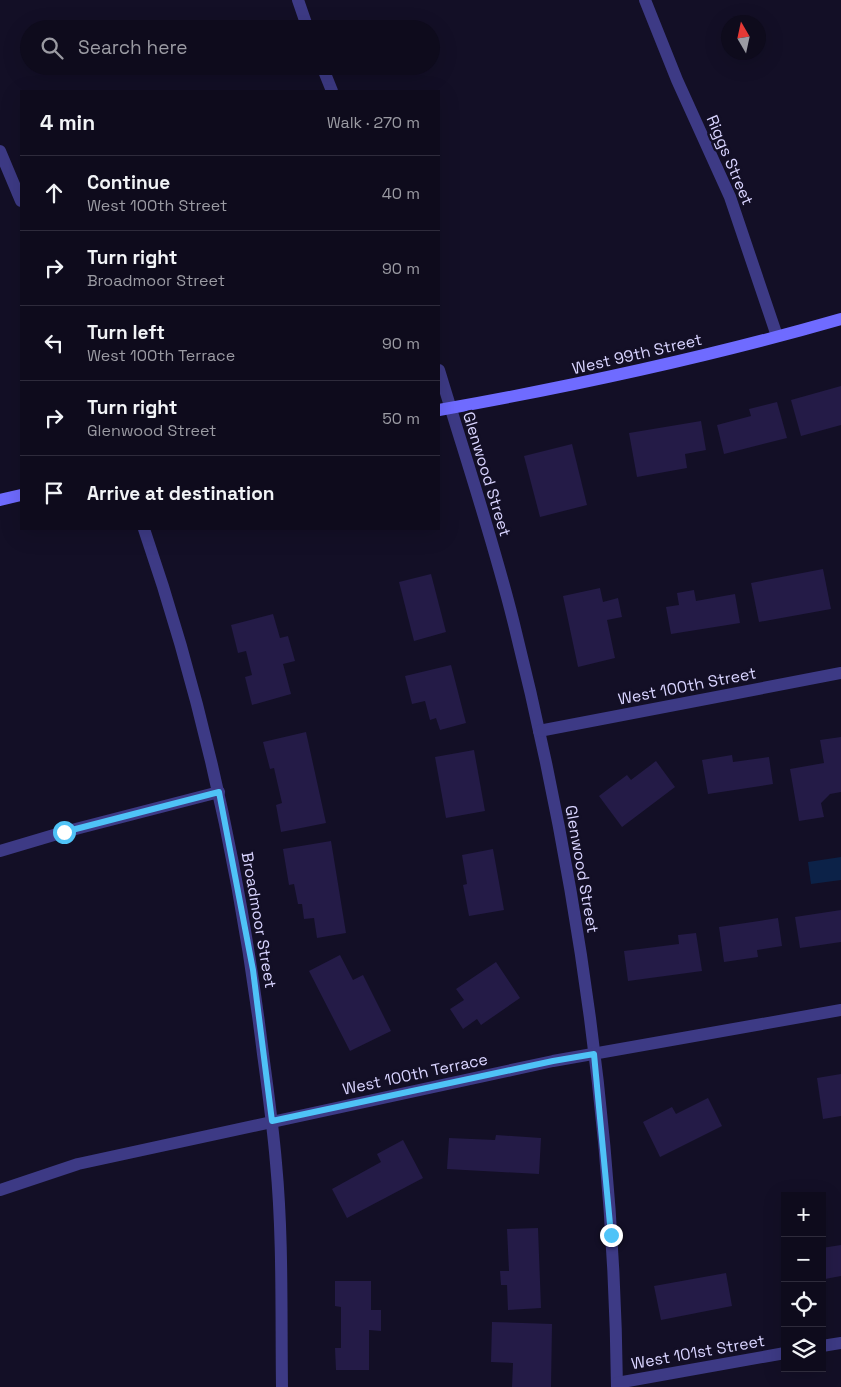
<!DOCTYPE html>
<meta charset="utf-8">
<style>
:root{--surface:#0e0b1c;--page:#1c1929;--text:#f1f3f6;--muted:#9b9ba3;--line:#2e2b3b}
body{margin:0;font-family:"Space Grotesk",sans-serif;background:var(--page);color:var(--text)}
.controls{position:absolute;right:15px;bottom:15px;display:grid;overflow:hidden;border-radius:0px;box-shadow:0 5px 20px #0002}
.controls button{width:45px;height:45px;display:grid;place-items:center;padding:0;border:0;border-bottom:1px solid var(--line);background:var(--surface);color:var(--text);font:25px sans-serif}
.compass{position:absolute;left:721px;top:15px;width:45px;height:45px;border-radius:50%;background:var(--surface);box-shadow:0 5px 20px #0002;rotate:351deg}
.stop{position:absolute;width:15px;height:15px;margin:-11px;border:4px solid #4fc3f7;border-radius:50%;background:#fff}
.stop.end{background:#4fc3f7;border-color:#fff;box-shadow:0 1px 5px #0008}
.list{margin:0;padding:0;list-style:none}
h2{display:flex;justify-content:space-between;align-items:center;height:65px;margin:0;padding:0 20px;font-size:21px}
h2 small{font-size:16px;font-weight:400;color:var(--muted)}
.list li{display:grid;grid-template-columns:32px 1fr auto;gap:15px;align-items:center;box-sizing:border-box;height:75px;padding:0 20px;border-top:1px solid var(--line)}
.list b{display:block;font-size:19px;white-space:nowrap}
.list p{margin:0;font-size:16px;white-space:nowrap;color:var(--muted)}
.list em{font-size:16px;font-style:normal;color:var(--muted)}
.icon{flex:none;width:28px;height:28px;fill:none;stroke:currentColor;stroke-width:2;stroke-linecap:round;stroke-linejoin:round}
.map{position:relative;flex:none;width:841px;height:1387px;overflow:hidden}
.search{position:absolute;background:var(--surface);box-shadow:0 5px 20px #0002;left:20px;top:20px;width:420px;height:55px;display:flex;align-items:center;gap:12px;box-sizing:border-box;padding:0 18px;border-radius:28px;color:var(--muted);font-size:19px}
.panel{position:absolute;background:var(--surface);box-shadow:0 5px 20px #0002;left:20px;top:90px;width:420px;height:440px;border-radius:0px}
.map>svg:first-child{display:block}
</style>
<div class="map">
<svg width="841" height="1387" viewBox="0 0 841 1387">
<rect width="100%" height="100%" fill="#130f26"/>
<polygon fill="#0c2248" points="841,857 841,880 811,884 808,862"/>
<g fill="#241b47">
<polygon points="841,386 841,425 801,436 791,400"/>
<polygon points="777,402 787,438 724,454 717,425 751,416 749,409"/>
<polygon points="701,421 706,450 685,454 687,468 637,477 629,433"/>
<polygon points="572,444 587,505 540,517 524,456"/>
<polygon points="823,569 831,609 759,622 751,583"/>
<polygon points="431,574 446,632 414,641 399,582"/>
<polygon points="600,588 603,602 618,598 622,617 607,620 615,658 578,667 563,596"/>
<polygon points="694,590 696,601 735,594 740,623 671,634 666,607 679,605 677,593"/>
<polygon points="273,614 280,638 288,636 295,661 283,664 291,694 252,705 245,677 252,675 246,651 238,653 231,625"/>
<polygon points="451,665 466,723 440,730 436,718 430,720 425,701 412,704 405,676"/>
<polygon points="306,732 326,823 281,832 276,805 282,803 274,768 270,769 263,742"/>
<polygon points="841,737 841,792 830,794 821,803 824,817 799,821 790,769 824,763 820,740"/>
<polygon points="474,750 485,811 446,818 435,757"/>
<polygon points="732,755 733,762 769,757 773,784 708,794 702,760"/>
<polygon points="656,761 675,787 622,827 599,796 627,775 631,780"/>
<polygon points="331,841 346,933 317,938 314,918 304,919 302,904 298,904 294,884 289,885 283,849"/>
<polygon points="493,849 504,910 469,916 463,885 467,884 462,855"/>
<polygon points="841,910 841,942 800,948 795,917"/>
<polygon points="778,918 782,946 757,950 758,957 724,962 719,927"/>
<polygon points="696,933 702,971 628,981 624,951 679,944 678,935"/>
<polygon points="340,955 353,980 363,975 391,1031 350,1051 309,971"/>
<polygon points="496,962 520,998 481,1025 477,1019 463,1029 450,1009 464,1000 456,989"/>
<polygon points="841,1074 841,1116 823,1119 817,1078"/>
<polygon points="708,1098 722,1126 660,1157 643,1122 672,1107 676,1114"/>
<polygon points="496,1135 541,1138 539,1174 447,1169 449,1138 495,1140"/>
<polygon points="403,1140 423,1178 347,1218 332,1189 381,1162 377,1154"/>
<polygon points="538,1228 541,1308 508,1310 507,1285 501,1285 500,1271 509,1271 507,1229"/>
<polygon points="841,1245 841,1276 825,1279 822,1261 822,1248"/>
<polygon points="726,1273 732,1306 661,1320 654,1286"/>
<polygon points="335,1281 371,1281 371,1310 381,1310 381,1331 369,1330 369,1370 336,1370 335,1348 341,1348 341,1307 335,1306"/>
<polygon points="492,1322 552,1324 551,1387 512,1387 513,1363 491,1362"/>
</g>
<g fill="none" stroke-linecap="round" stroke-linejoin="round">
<g stroke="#3d3a85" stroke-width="12">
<polyline points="298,0 308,29"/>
<polyline points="645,0 677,80 730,197 777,336"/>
<polyline points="322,66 332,91"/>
<polyline points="0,151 21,201"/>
<path d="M439 370C464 453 492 536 513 620 576 870 614 1129 617 1387"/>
<path d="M144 529C203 700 241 875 263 1054 268 1091 273 1127 276 1163 283 1237 281 1313 282 1387"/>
<polyline points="539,731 841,673"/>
<polyline points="0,851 64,832 219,792"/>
<polyline points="0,1190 78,1164 553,1061 841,1010"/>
<polyline points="822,1346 841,1343"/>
<polyline points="617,1383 785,1353"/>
</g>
<g stroke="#6f6bff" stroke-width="12">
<path d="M439 410C574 386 709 357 841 319"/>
<polyline points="0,500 21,495"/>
</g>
</g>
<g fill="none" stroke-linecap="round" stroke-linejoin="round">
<polyline stroke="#4fc3f7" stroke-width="6" points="64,832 219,792 253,970 272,1121 553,1061 594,1054 611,1235"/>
</g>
<g text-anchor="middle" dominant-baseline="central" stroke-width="5" stroke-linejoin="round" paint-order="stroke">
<g font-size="16" fill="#d9d4ff" stroke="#130f26">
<text transform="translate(730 160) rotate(67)">Riggs Street</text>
<text transform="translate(637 354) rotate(-13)">West 99th Street</text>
<text transform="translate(487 474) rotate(73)">Glenwood Street</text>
<text transform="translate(687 686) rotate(-11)">West 100th Street</text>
<text transform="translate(582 869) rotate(80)">Glenwood Street</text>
<text transform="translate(259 920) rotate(80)">Broadmoor Street</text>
<text transform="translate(415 1074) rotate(-12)">West 100th Terrace</text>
<text transform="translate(698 1352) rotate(-10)">West 101st Street</text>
</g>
</g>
</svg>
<div class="controls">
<button>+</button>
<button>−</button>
<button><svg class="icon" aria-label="locate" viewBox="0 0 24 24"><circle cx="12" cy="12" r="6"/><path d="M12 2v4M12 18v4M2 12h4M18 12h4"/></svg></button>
<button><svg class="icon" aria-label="layers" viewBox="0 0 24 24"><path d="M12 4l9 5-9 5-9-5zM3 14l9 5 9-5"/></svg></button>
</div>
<svg class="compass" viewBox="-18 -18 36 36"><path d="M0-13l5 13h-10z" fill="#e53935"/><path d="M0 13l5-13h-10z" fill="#9b9ba3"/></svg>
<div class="stop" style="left:64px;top:832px"></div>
<div class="stop end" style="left:611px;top:1235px"></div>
<div class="search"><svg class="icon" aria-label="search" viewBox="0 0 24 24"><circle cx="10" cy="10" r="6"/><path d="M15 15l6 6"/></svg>Search here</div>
<section class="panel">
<h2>4 min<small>Walk · 270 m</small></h2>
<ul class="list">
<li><svg class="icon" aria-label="ahead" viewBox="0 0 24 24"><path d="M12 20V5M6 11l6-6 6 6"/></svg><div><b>Continue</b><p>West 100th Street</p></div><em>40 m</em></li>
<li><svg class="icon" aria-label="right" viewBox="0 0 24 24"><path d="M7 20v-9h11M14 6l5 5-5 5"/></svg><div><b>Turn right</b><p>Broadmoor Street</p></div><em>90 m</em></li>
<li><svg class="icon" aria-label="left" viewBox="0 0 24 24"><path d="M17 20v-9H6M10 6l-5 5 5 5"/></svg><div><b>Turn left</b><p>West 100th Terrace</p></div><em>90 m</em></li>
<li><svg class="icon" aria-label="right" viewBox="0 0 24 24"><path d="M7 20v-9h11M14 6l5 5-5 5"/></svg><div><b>Turn right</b><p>Glenwood Street</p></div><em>50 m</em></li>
<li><svg class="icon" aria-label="arrive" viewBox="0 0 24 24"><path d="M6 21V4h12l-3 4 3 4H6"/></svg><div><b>Arrive at destination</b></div></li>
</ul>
</section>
</div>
